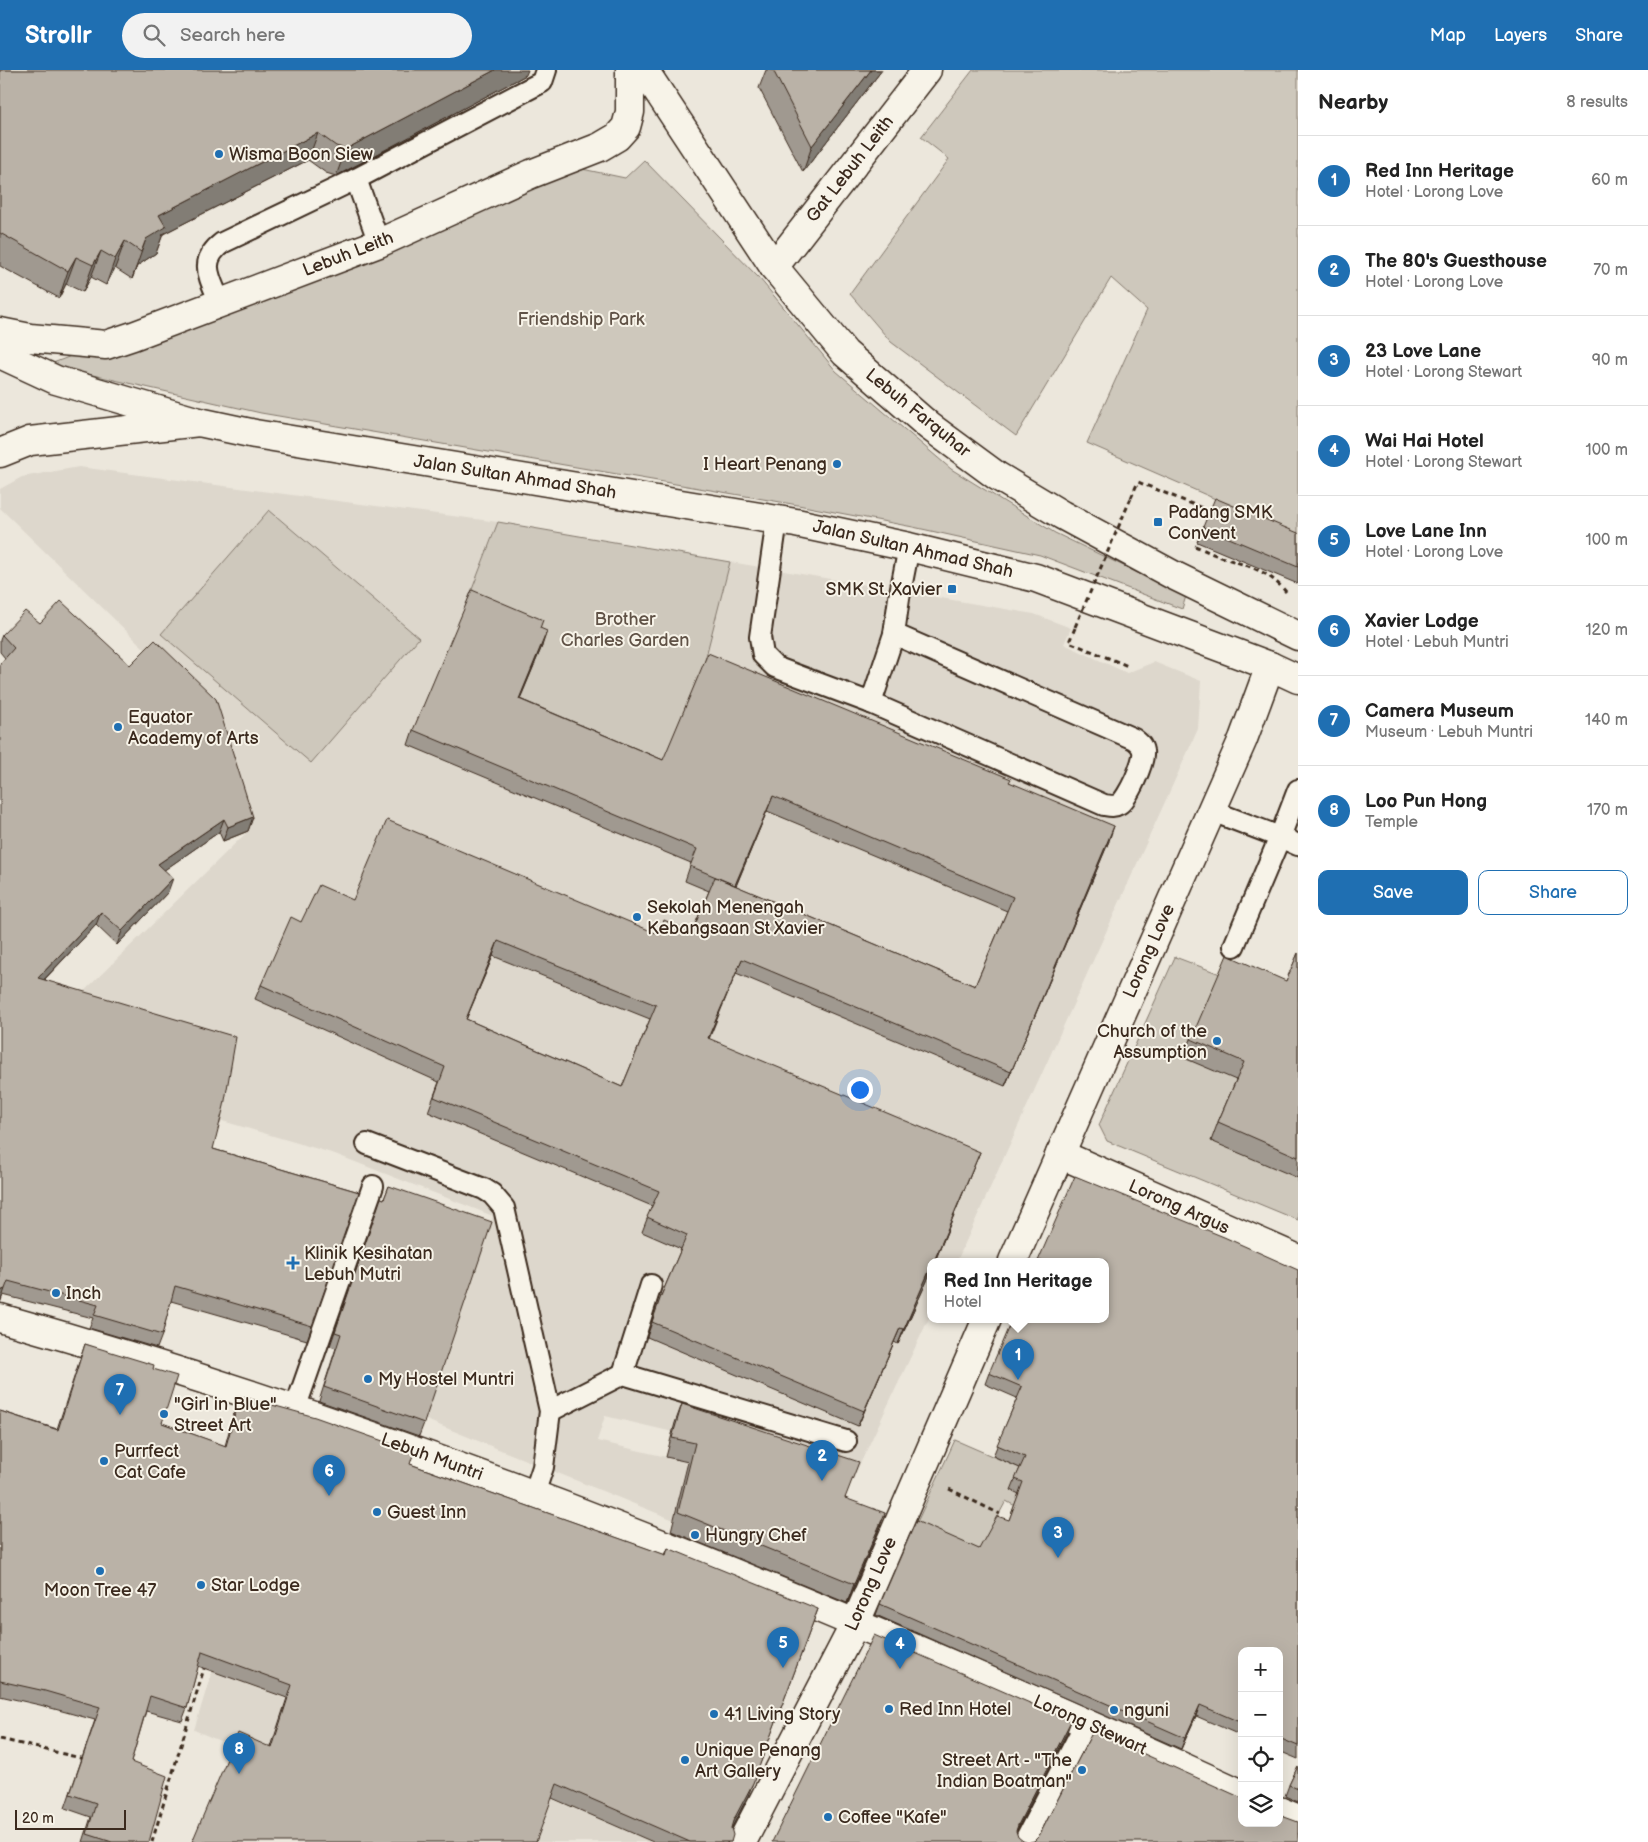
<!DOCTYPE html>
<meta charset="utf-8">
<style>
:root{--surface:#fff;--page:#f2f2f2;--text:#222;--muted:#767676;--line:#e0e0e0;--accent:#1f6fb2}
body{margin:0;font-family:"Balsamiq Sans",sans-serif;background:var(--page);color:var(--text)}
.controls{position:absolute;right:15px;bottom:15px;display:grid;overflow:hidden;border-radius:10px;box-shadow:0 5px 20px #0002}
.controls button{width:45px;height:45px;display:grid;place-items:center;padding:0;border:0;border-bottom:1px solid var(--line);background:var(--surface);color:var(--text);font:25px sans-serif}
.scale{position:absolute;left:15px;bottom:12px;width:111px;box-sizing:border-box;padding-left:5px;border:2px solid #3b2a1e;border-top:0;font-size:14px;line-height:18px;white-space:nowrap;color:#3b2a1e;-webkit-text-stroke:4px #f7f3e8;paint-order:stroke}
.you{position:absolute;left:859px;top:1019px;width:18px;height:18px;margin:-12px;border:4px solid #fff;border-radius:50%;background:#1a73e8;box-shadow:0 0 0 8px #1a73e833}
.badge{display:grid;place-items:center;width:32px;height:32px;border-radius:50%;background:var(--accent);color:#fff;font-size:16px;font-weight:700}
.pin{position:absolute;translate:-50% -41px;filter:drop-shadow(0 1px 2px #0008)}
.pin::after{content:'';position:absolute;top:26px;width:18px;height:15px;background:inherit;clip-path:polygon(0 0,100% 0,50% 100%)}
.popup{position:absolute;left:927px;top:1188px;width:182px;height:65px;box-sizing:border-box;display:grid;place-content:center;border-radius:10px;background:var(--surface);filter:drop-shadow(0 1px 4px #0005);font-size:16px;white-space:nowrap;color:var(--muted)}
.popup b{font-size:19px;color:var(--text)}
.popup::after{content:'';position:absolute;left:50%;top:100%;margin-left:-10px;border:10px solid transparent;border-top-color:var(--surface)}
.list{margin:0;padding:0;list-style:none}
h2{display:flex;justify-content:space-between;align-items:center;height:65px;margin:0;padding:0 20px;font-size:21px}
h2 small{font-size:16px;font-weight:400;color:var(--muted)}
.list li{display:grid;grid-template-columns:32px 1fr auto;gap:15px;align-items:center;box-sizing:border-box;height:90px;padding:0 20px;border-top:1px solid var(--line)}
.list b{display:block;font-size:19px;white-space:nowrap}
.list p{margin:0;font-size:16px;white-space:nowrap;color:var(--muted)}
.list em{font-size:16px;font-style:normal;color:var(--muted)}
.actions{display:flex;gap:10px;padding:15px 20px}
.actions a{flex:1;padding:11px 0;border:1px solid var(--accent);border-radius:10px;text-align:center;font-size:18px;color:var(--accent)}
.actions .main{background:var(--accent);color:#fff}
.icon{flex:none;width:28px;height:28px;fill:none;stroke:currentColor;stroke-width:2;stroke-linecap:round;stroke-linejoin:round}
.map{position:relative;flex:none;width:1298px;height:1772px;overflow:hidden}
header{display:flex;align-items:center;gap:30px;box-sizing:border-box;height:70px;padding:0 25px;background:var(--accent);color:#fff}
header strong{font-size:24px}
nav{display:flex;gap:28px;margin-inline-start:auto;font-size:18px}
.search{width:350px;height:45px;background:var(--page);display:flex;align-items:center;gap:12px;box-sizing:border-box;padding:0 18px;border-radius:28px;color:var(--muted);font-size:19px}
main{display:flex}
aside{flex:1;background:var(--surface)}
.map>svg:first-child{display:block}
</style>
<header>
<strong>Strollr</strong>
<div class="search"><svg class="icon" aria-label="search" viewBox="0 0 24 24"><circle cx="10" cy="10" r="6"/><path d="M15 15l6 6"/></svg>Search here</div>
<nav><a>Map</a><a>Layers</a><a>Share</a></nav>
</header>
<main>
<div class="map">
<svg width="1298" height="1772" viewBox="0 0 1298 1772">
<rect width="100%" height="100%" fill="#ece7dc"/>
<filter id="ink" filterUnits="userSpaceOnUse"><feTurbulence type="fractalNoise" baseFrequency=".02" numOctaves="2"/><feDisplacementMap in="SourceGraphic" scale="10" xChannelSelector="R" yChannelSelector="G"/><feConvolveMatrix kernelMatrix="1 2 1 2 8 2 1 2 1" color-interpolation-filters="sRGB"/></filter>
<g filter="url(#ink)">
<g fill="#ddd7cc">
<polygon points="79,397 498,452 1034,544 1071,558 1064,574 1127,603 1154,592 1201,611 1198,659 957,1191 930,1191 930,1246 852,1411 676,1353 673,1362 605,1346 597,1371 688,1392 674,1450 424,1349 493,1146 335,1084 219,1050 72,933 248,761 150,584 0,438 0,419 22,407"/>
<polygon points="212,1601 531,1720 653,1772 460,1772 194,1660"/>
</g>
<g fill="#cec8bc" stroke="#84796d">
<polygon points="973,0 1298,0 1298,465 1087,373 1147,240 1111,208 1016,366 891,272 850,224 949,89 921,67"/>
<polygon points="644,90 760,209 836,301 951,399 1055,463 1186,526 1182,539 1040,485 913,457 798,435 261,343 48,295 563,95 625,108"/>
<polygon points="269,440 419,568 311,693 161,564"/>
<polygon points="498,452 730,492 703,598 658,704 505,640 522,624 542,576 466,535"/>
<polygon points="1175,887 1220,904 1237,1011 1298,1108 1298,1150 1107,1071 1099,1055"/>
<polygon points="955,1370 1130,1446 1023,1440 1006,1431 992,1457 1074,1559 912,1463"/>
</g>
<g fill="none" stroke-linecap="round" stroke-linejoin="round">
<g stroke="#3b2a1e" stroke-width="24">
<g id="service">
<polyline points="356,109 379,173"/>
<path d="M220 233C211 209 197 192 222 173L356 109 542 12 546 0"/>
<path d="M777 450 760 567 763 585 775 597 871 633 1104 735C1110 736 1114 737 1119 734 1128 729 1145 691 1143 681 1142 675 1138 672 1134 669L894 564"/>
<polyline points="871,633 894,564 899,528 909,477"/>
<polyline points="1212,741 1280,767 1298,720"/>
<polyline points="1234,876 1280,767 1298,775"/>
<polyline points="367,1074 484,1119 492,1124 504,1138 550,1341 543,1397 534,1424"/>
<polyline points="623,1304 651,1215"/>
<polyline points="295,1339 373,1116"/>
<polyline points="550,1341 623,1304 846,1371"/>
<polyline points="1024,1772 1086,1652"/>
</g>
</g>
<g stroke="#3b2a1e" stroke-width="31">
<g id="minor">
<polyline points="774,197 927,0"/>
<polyline points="1060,1084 1298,1189"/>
<polyline points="1013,1191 1243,669 1270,596"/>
<path d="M0 1248C427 1368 839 1539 1242 1724"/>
<polyline points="1279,1741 1298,1749"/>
<polyline points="742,1772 856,1552 987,1249"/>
</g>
</g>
<g stroke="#3b2a1e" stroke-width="31">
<polyline id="tertiary" points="0,383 30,371 199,352"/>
</g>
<g stroke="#3b2a1e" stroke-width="31">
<g id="secondary">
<polyline points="644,0 774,197 845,283 929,356 997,406 1062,445 1173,505 1298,566"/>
<polyline points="0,262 30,268 106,275 133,266 379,173 531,104 600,77 617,67 626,57 630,42 630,0"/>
<polyline points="0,284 56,310 199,352 255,364 796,453 909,477 1036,508 1270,596 1298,609"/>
</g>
</g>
<g stroke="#3b2a1e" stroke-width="3" stroke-dasharray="5 4" stroke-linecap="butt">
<polyline points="1131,428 1138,412 1202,438"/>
<path d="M1195 476C1205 480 1214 485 1224 488 1250 497 1268 500 1286 522"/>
<polyline points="1075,558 1069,572 1128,596"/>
<polyline points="949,1419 1000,1444"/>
<polyline points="0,1669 85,1689"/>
<polyline points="152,1772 205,1595"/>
</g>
<use href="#service" stroke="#f7f3e8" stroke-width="20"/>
<use href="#minor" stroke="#f7f3e8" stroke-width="28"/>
<use href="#tertiary" stroke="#f7f3e8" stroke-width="28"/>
<use href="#secondary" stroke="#f7f3e8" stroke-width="28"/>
<polyline stroke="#3b2a1e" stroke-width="3" stroke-dasharray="5 4" stroke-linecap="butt" points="1075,557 1131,428"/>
</g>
<g fill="#a09990" stroke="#3b2a1e" fill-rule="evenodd">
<polygon points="0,0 526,5 336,106 326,103 308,90 163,164 156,183 137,196 132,209 115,198 106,215 91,207 83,222 66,214 59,228 0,196"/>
<polygon points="766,0 882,0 803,102 759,18"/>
<polygon points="1203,457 1298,463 1298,514 1197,472"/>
<path d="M540 559 542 576 520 629 663 690 1009 712 1109 771 1005 1016 736 903 709 969 974 1096 935 1191H930V1202L927 1211 898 1274 894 1272 858 1356 647 1267 661 1226 681 1179 642 1162 652 1136 428 1042 439 1012 255 929 261 915 301 852 353 830 658 864 692 862 709 821 685 811 691 793 408 675 413 660ZM767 741 1007 841 975 916 736 816ZM493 886 650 949 622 1017 466 949Z"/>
<polygon points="2,565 253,747 248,761 223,771 219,762 164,800 168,822 117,875 96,855 45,909 213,1079 359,1122 307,1270 171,1231 162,1265 157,1278 89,1258 93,1248 3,1225 0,1233 5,588 0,582 0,570"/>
<polygon points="1298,883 1298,1108 1211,1071 1218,1052 1236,1010 1184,988 1191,969 1286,911"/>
<polygon points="389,1116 424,1353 419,1366 319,1331 336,1278 330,1276 381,1128 384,1129"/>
<polygon points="1298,1200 1298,1689 1279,1681 1279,1581 1242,1581 1242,1666 1196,1646 1181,1679 876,1545 880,1534 979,1479 1009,1450 1019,1424 1011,1420 1020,1398 993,1386 1017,1328 985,1314 989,1303"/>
<polygon points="85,1274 153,1299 162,1353 225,1376 235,1339 240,1326 410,1394 665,1485 668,1478 748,1726 731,1758 731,1772 653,1772 552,1728 271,1677 287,1628 198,1596 187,1638 182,1651 146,1641 131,1692 149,1772 83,1772 91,1747 65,1738 95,1650 40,1635 0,1626 0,1341 57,1359"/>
<polygon points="682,1334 846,1428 878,1462 847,1533 671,1461 688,1392 666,1387 675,1353"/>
<polygon points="1298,1696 1298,1732 1285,1726 1289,1715"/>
</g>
<g fill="#827d75" stroke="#3b2a1e">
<polygon points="495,0 528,0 526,5 336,106 346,79"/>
<polygon points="871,0 882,0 803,102 812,76"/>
<polygon points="318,63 308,90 163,164 156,183 137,196 132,209 146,169 159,145"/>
<polygon points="125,171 115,198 106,215 115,189"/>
<polygon points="101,181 91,207 83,222 93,195"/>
<polygon points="76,187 66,214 59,228 68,201"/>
<polygon points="547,561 542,576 513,644 519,629"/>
<polygon points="773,726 767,741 730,830 735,815"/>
<polygon points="253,747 248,761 223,771 228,757"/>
<polygon points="224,749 219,762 153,808 158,794"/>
<polygon points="1114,756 1109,771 1005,1016 1011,1002"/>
<polygon points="173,808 168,822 117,875 122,861"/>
<polygon points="101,842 96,855 33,921 38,908"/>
<polygon points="498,871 493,886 460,964 466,949"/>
<polygon points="742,889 736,903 702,983 708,968"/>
<polygon points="980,1082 974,1096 935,1191 934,1191"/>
<polygon points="930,1199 930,1202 927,1211 898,1274 904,1259"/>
<polygon points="5,1219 0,1233 0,1221"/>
<polygon points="900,1258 858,1356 864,1341"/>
<polygon points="885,1443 878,1462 847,1533 854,1514"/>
<polygon points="818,1539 748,1726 728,1765 733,1751"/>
<polygon points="1200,1635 1196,1646 1181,1679 1185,1668"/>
<polygon points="1071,1651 1067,1662 1013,1767 1018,1755"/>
</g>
<g fill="#bab2a7" stroke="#3b2a1e" fill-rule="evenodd">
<polygon points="0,0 495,0 346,79 336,76 318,63 159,145 166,157 146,169 141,182 125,171 115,189 101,181 93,195 76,187 68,201 0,163"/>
<polygon points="773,0 871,0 812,76"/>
<polygon points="1215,428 1298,463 1298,497 1203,457"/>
<path d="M472 520 543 550 540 558 547 561 519 629 663 690 708 583 1011 709 1009 712 1114 756 1011 1002 742 889 708 968 980 1082 934 1191H930V1199L904 1259 900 1258 864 1341 652 1252 661 1226 687 1165 647 1147 659 1121 434 1027 445 997 261 915 291 847 301 852 319 815 353 830 387 750 658 864 664 850 692 862 715 807 975 916 1013 827 773 726 735 815 690 796 697 779 413 660ZM498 871 656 935 622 1017 466 949Z"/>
<polygon points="61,531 130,595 155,570 216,629 253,747 228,757 224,749 158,794 173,808 122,861 101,842 38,908 236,967 224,1036 213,1079 359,1122 312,1256 175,1216 162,1265 94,1245 98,1235 8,1211 5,1219 0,1221 0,594 14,578 2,565 25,541 40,553"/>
<polygon points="1298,883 1298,1087 1218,1052 1244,992 1191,969 1227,885 1286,911"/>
<polygon points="1075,1106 1224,1167 1298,1200 1298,1676 1279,1668 1279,1581 1242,1581 1242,1653 1200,1635 1185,1668 880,1534 916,1451 979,1479 997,1446 1009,1450 1023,1412 1015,1409 1025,1387 997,1375 1022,1317 989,1303 1012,1249 1106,1249 1106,1191 1038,1191"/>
<polygon points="389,1116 492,1152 424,1353 324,1317 341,1264 335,1262 381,1128 384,1129"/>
<polygon points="85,1274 154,1295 153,1299 177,1306 162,1353 226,1376 240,1326 315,1347 414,1382 410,1394 666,1485 668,1478 818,1539 753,1713 733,1751 731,1758 733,1765 731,1772 690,1772 557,1714 536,1772 192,1772 238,1663 272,1678 292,1615 202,1582 187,1638 150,1626 131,1692 167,1706 149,1772 112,1772 87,1764 96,1733 70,1724 100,1637 45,1621 0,1611 0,1341 58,1360"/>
<polygon points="682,1334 859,1392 845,1428 885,1443 854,1514 678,1442 695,1373 672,1368"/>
<polygon points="874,1565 1071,1651 1018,1755 1016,1761 1018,1767 1023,1771 1026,1772 772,1772"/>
<polygon points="1093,1661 1242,1728 1242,1753 1279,1753 1279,1745 1298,1752 1298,1772 1030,1772 1034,1771 1039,1766"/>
<polygon points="1298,1696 1298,1719 1289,1715"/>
</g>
</g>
<g fill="#1f6fb2" stroke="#f7f3e8" stroke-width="2">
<circle cx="219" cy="84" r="5"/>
<circle cx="837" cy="394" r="5"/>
<rect x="1153" y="447" width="10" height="10" rx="2.5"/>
<rect x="947" y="514" width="10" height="10" rx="2.5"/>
<circle cx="118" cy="657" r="5"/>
<circle cx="637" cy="847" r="5"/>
<circle cx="1217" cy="971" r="5"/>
<path d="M290.5 1185.5h5v5h5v5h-5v5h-5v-5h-5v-5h5z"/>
<circle cx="56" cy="1223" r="5"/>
<circle cx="368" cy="1309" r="5"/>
<circle cx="164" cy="1344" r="5"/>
<circle cx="104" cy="1391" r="5"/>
<circle cx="377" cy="1442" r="5"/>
<circle cx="695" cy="1465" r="5"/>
<circle cx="100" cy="1501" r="5"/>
<circle cx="201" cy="1515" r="5"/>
<circle cx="889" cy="1639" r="5"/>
<circle cx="1114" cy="1640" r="5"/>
<circle cx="714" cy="1644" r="5"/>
<circle cx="685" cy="1690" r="5"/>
<circle cx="1082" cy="1700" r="5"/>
<circle cx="828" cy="1747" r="5"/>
</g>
<g text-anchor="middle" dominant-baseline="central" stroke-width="4" stroke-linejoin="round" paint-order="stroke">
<g font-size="18" fill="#3b2a1e" stroke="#f7f3e8" text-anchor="start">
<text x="229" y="84">Wisma Boon Siew</text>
<text x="827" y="394" text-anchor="end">I Heart Penang</text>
<text x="1168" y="442">Padang SMK<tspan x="1168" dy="21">Convent</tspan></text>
<text x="942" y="519" text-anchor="end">SMK St. Xavier</text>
<text x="128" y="647">Equator<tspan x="128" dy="21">Academy of Arts</tspan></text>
<text x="647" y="837">Sekolah Menengah<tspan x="647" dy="21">Kebangsaan St Xavier</tspan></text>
<text x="1207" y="961" text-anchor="end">Church of the<tspan x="1207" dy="21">Assumption</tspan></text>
<text x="304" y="1183">Klinik Kesihatan<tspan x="304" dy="21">Lebuh Mutri</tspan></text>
<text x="66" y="1223">Inch</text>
<text x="378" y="1309">My Hostel Muntri</text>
<text x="174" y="1334">"Girl in Blue"<tspan x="174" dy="21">Street Art</tspan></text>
<text x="114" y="1381">Purrfect<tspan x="114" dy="21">Cat Cafe</tspan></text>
<text x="387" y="1442">Guest Inn</text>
<text x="705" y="1465">Hungry Chef</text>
<text x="211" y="1515">Star Lodge</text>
<text x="100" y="1520" text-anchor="middle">Moon Tree 47</text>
<text x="899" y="1639">Red Inn Hotel</text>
<text x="1124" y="1640">nguni</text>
<text x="724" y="1644">41 Living Story</text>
<text x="695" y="1680">Unique Penang<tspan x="695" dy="21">Art Gallery</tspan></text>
<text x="1072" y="1690" text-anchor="end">Street Art - "The<tspan x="1072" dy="21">Indian Boatman"</tspan></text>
<text x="838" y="1747">Coffee "Kafe"</text>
</g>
<g font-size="18" fill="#3b2a1e" stroke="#f7f3e8">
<text transform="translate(850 99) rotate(-52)">Gat Lebuh Leith</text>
<text transform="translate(348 184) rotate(-21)">Lebuh Leith</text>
<text transform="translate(918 343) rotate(39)">Lebuh Farquhar</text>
<text transform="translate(515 407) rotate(9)">Jalan Sultan Ahmad Shah</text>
<text transform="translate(913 479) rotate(13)">Jalan Sultan Ahmad Shah</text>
<text transform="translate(1149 881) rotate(-66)">Lorong Love</text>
<text transform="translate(1179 1137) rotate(24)">Lorong Argus</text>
<text transform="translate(432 1387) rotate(20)">Lebuh Muntri</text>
<text transform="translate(871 1514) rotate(-66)">Lorong Love</text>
<text transform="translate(1090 1655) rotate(24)">Lorong Stewart</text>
</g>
<g font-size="18" fill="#605246" stroke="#f7f3e8">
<text x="581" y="249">Friendship Park</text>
<text x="625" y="549">Brother<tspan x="625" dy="21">Charles Garden</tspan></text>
</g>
</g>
</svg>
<div class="controls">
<button>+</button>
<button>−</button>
<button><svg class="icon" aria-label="locate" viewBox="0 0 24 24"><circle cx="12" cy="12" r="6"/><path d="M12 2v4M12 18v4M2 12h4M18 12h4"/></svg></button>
<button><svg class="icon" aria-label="layers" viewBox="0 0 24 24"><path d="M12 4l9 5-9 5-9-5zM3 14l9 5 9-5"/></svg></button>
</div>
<div class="scale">20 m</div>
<div class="you"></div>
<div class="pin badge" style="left:1018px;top:1310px">1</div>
<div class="popup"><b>Red Inn Heritage</b>Hotel</div>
<div class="pin badge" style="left:822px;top:1411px">2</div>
<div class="pin badge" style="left:1058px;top:1488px">3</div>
<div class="pin badge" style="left:900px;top:1599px">4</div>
<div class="pin badge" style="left:783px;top:1598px">5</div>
<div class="pin badge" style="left:329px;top:1426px">6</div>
<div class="pin badge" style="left:120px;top:1345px">7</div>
<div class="pin badge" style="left:239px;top:1704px">8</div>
</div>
<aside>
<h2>Nearby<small>8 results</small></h2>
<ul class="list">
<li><span class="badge">1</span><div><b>Red Inn Heritage</b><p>Hotel · Lorong Love</p></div><em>60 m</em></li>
<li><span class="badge">2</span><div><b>The 80's Guesthouse</b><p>Hotel · Lorong Love</p></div><em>70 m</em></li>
<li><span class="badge">3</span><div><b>23 Love Lane</b><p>Hotel · Lorong Stewart</p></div><em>90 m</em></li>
<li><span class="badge">4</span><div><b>Wai Hai Hotel</b><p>Hotel · Lorong Stewart</p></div><em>100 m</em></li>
<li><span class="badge">5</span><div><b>Love Lane Inn</b><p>Hotel · Lorong Love</p></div><em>100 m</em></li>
<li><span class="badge">6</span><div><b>Xavier Lodge</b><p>Hotel · Lebuh Muntri</p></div><em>120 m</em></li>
<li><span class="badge">7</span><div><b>Camera Museum</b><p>Museum · Lebuh Muntri</p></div><em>140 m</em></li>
<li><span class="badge">8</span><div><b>Loo Pun Hong</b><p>Temple</p></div><em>170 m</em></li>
</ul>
<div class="actions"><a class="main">Save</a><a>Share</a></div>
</aside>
</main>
